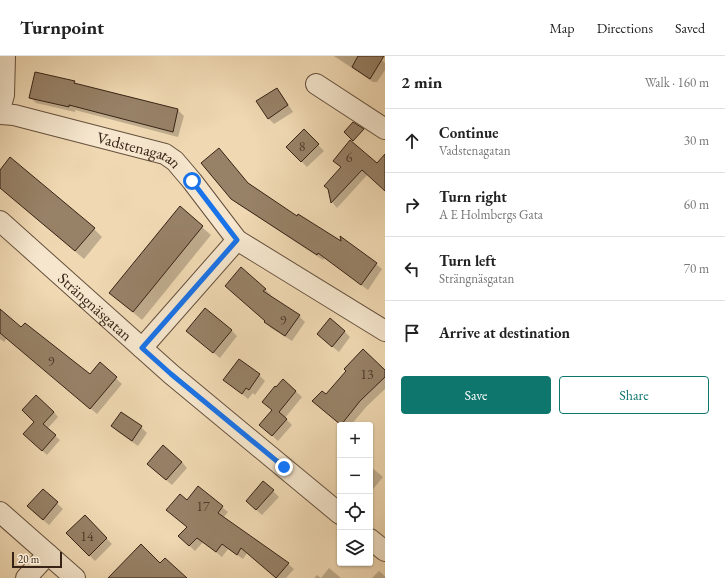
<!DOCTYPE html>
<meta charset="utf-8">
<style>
:root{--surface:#fff;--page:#f6f6f6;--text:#222;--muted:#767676;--line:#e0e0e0;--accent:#0f766e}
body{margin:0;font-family:"EB Garamond",serif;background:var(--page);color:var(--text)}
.controls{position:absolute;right:12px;bottom:12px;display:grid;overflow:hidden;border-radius:4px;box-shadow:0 1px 3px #0004}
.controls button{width:36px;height:36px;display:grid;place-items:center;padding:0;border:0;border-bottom:1px solid var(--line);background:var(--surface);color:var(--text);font:20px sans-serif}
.scale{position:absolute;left:12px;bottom:10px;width:50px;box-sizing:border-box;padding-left:4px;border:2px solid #372316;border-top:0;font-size:11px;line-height:14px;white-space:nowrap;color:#372316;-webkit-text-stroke:3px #f5e6cd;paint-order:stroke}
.stop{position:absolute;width:12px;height:12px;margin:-9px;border:3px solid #1a73e8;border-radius:50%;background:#fff}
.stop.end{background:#1a73e8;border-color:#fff;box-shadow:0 1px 4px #0008}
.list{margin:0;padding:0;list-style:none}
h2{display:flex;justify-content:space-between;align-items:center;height:52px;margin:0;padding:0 16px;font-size:17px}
h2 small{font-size:13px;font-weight:400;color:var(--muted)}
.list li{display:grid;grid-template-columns:26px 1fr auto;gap:12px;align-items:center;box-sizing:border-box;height:64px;padding:0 16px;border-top:1px solid var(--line)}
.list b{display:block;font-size:15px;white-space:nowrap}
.list p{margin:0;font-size:13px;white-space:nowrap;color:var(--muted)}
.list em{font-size:13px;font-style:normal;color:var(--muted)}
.actions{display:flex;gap:8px;padding:12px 16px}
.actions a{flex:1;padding:9px 0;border:1px solid var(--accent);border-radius:4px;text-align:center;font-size:14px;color:var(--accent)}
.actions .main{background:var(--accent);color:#fff}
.icon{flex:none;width:22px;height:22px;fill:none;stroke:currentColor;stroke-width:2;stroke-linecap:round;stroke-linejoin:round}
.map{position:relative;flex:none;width:385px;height:522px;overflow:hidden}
header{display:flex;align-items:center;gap:24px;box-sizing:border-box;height:56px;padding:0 20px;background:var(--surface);border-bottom:1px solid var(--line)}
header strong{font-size:19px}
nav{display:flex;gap:22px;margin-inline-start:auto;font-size:14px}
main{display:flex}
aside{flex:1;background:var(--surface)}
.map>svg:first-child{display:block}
</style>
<header>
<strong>Turnpoint</strong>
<nav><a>Map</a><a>Directions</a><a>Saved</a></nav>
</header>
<main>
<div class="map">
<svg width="385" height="522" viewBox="0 0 385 522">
<rect width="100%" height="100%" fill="#efd8b2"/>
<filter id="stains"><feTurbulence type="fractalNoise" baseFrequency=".005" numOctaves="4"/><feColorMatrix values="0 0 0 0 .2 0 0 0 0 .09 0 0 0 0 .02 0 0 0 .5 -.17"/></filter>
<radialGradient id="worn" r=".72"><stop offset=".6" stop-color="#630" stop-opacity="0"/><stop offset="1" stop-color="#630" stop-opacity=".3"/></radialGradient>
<g fill="#0003">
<polygon points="334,0 377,0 385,7 385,14 377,26 373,26"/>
<polygon points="74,26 77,28 178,54 184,60 178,81 75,54 75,56 36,47 30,41"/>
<polygon points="277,33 282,39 293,56 274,68 268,62"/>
<polygon points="304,74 324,95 307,111 287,91"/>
<polygon points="385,102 385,134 368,118 337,152 332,146 329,133 342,112 334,105 377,108"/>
<polygon points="0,115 94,173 102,181 84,203 0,132"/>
<polygon points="231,142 298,161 376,208 382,213 368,234 324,202 323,204 238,148"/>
<polygon points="180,152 211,179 142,264 110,237"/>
<polygon points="265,233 271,239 270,241 299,260 305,266 292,285 271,272 265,266 266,265 232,236"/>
<polygon points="0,253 22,272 90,320 100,308 122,328 97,358 7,282 4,286 0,283"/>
<polygon points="231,274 237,280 220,302 193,280"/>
<polygon points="344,275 350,281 339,296 324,284"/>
<polygon points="259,319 265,325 255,339 253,337 248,343 225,324"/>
<polygon points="385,319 385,333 366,351 351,369 341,369 319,351 326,340"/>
<polygon points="283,324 302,341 285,362 292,369 278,385 267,375 273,355 276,332"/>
<polygon points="54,356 58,361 47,373 60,384 47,399 29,383"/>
<polygon points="112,370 141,371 147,377 138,390 118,376"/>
<polygon points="182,406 187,412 172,429 154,414"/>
<polygon points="370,410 383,421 370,437"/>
<polygon points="198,432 228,456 223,462 288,508 294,513 286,522 276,522 247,497 243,503 228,493 222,501 203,486 195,495 179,480 187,471 168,454 187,446"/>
<polygon points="43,434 63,453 49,469 34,456"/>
<polygon points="273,435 279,441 262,459 253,451"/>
<polygon points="85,460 112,488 95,505 67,477"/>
<polygon points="329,512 341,522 314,522 317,519 321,522"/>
<polygon points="379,515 385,520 385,522 372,522"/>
</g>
<g fill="#978167" stroke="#372316">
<polygon points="358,0 384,0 370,23 352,11"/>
<polygon points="35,16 75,25 74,27 178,53 173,76 69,49 69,51 29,42"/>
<polygon points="277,32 288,49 268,63 256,45"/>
<polygon points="353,66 364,73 353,85 344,76"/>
<polygon points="304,73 319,88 301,106 286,91"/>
<polygon points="350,84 377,107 385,98 385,135 362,114 331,147 328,133 324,130 341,111 333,105"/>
<polygon points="219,92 248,127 297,160 298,158 341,185 340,180 377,207 361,229 318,197 317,199 231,143 201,107"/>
<polygon points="10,101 95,172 75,195 0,132 0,114"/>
<polygon points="180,150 203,170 133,256 109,237"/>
<polygon points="241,211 266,233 263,235 300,259 285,280 264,266 265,265 225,230"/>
<polygon points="205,252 232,274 213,297 186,275"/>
<polygon points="0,253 21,271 25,267 90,318 100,306 117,321 90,353 0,277"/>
<polygon points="330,262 345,275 332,291 317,278"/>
<polygon points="363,293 385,314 385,321 360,345 341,369 312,345 322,335 326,338 346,315 344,313"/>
<polygon points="239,303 260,318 249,334 246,332 242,338 223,324"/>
<polygon points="283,323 296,335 279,356 287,363 272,380 259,369 272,354 262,346 275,330 276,331"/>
<polygon points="36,339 54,356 43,368 56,379 42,395 23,378 34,366 22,354"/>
<polygon points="121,356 142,370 132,385 111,370"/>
<polygon points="163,389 182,406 166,424 147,408"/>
<polygon points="263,425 274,434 256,454 246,445"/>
<polygon points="198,430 223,450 218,457 289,507 276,522 241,492 237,499 222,488 216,496 197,482 189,490 178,480 187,471 166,454 180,438 187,444"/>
<polygon points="43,433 58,446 43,464 27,450"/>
<polygon points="85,459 107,482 89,500 66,477"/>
<polygon points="141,488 160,507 165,502 187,522 108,522"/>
</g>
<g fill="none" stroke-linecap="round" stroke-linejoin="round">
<g stroke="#65503d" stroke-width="22">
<g id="street">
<polyline points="316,28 385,73"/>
<polyline points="0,53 4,39 5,0"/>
<path id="s1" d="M0 58 14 59 165 98 175 105 192 125 237 184 385 275"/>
<path id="s2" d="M0 165 171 318 340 458"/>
<polyline points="142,292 237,184"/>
<polyline points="0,456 75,522"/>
<polyline points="370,483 385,495"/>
<polyline points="26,522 48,498"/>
</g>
</g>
<use href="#street" stroke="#f5e6cd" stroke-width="20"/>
</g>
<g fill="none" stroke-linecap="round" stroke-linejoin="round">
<polyline stroke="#1a73e8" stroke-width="5" points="192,125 237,184 142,292 171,318 284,411"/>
</g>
<g text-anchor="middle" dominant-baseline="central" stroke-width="3" stroke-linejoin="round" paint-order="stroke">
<g font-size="14" fill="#4f3a2a">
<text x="302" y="90">8</text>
<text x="349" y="101">6</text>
<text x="283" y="264">9</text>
<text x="51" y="305">9</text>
<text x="367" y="318">13</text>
<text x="203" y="450">17</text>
<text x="87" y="480">14</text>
</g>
<g font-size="16" fill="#372316" stroke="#f5e6cd">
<text stroke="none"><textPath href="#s1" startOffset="144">Vadstenagatan</textPath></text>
<text stroke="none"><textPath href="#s2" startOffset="128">Strängnäsgatan</textPath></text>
</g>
</g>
<rect width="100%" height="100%" filter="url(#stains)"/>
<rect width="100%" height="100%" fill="url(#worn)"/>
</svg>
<div class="controls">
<button>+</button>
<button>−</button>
<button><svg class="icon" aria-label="locate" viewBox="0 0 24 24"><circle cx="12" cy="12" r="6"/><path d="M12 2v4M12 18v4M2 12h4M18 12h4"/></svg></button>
<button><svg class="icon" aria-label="layers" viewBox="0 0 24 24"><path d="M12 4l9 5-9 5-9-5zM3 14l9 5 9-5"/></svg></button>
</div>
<div class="scale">20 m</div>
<div class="stop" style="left:192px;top:125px"></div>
<div class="stop end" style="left:284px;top:411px"></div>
</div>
<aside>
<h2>2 min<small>Walk · 160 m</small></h2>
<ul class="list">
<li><svg class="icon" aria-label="ahead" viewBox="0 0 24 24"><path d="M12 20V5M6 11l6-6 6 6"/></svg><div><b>Continue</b><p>Vadstenagatan</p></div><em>30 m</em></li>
<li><svg class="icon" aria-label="right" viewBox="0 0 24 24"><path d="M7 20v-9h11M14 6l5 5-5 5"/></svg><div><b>Turn right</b><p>A E Holmbergs Gata</p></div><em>60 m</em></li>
<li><svg class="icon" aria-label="left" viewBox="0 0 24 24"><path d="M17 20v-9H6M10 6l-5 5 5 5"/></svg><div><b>Turn left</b><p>Strängnäsgatan</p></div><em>70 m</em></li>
<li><svg class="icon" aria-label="arrive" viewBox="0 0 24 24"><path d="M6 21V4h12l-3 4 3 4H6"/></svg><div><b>Arrive at destination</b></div></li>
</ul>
<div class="actions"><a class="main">Save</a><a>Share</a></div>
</aside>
</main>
